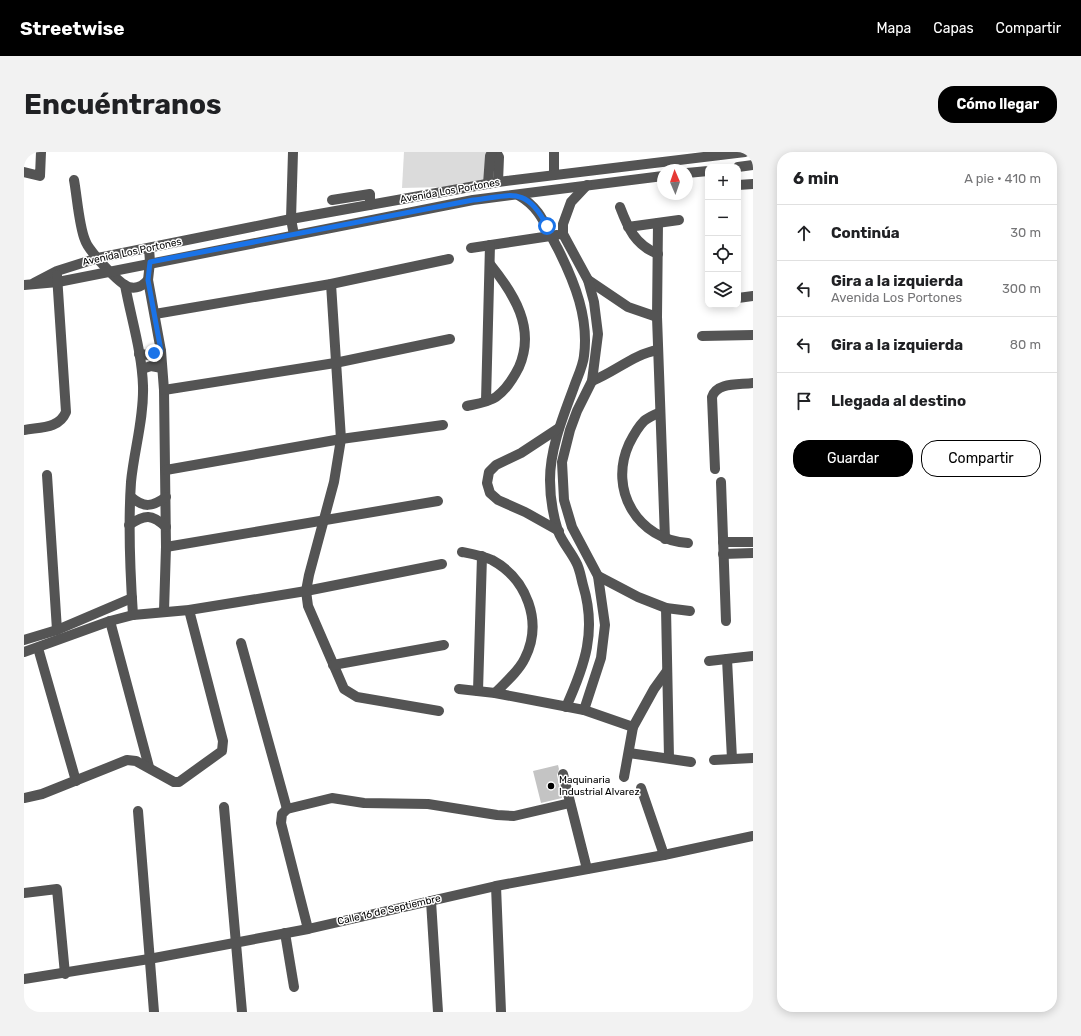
<!DOCTYPE html>
<html lang="es">
<meta charset="utf-8">
<style>
:root{--surface:#fff;--page:#f2f2f2;--text:#202124;--muted:#757577;--line:#e0e0e0;--accent:#000}
body{margin:0;font-family:Rubik,sans-serif;background:var(--page);color:var(--text)}
.controls{position:absolute;right:12px;top:12px;display:grid;overflow:hidden;border-radius:8px;box-shadow:0 2px 10px #0003}
.controls button{width:36px;height:36px;display:grid;place-items:center;padding:0;border:0;border-bottom:1px solid var(--line);background:var(--surface);color:var(--text);font:20px sans-serif}
.compass{position:absolute;left:633px;top:12px;width:36px;height:36px;border-radius:50%;background:var(--surface);box-shadow:0 2px 10px #0003;rotate:358deg}
.stop{position:absolute;width:12px;height:12px;margin:-9px;border:3px solid #1a73e8;border-radius:50%;background:#fff}
.stop.end{background:#1a73e8;border-color:#fff;box-shadow:0 1px 4px #0008}
.list{margin:0;padding:0;list-style:none}
h2{display:flex;justify-content:space-between;align-items:center;height:52px;margin:0;padding:0 16px;font-size:17px}
h2 small{font-size:13px;font-weight:400;color:var(--muted)}
.list li{display:grid;grid-template-columns:26px 1fr auto;gap:12px;align-items:center;box-sizing:border-box;height:56px;padding:0 16px;border-top:1px solid var(--line)}
.list b{display:block;font-size:15px;white-space:nowrap}
.list p{margin:0;font-size:13px;white-space:nowrap;color:var(--muted)}
.list em{font-size:13px;font-style:normal;color:var(--muted)}
.actions{display:flex;gap:8px;padding:12px 16px}
.actions a{flex:1;padding:9px 0;border:1px solid var(--accent);border-radius:16px;text-align:center;font-size:14px;color:var(--accent)}
.actions .main{background:var(--accent);color:#fff}
.icon{flex:none;width:22px;height:22px;fill:none;stroke:currentColor;stroke-width:2;stroke-linecap:round;stroke-linejoin:round}
.map{position:relative;flex:none;width:729px;height:860px;overflow:hidden;border-radius:16px}
header{display:flex;align-items:center;gap:24px;box-sizing:border-box;height:56px;padding:0 20px;background:var(--accent);color:#fff}
header strong{font-size:19px}
nav{display:flex;gap:22px;margin-inline-start:auto;font-size:14px}
.intro{display:flex;align-items:center;justify-content:space-between;box-sizing:border-box;height:96px;padding:0 24px}
h1{margin:0;font-size:28px}
.button{padding:10px 18px;border-radius:16px;background:var(--accent);color:#fff;font-size:14px;font-weight:700}
main{display:flex;gap:24px;padding:0 24px}
aside{flex:1;background:var(--surface);border-radius:16px;box-shadow:0 2px 10px #0003}
.map>svg:first-child{display:block}
</style>
<header>
<strong>Streetwise</strong>
<nav><a>Mapa</a><a>Capas</a><a>Compartir</a></nav>
</header>
<div class="intro"><h1>Encuéntranos</h1><a class="button">Cómo llegar</a></div>
<main>
<div class="map">
<svg width="729" height="860" viewBox="0 0 729 860">
<rect width="100%" height="100%" fill="#fff"/>
<polygon fill="#dbdbdb" points="380,0 466,0 463,34 378,36"/>
<polygon fill="#c4c4c4" points="534,613 535,617 533,623 538,646 517,651 509,619"/>
<g fill="none" stroke-linecap="round" stroke-linejoin="round">
<g stroke="#545454" stroke-width="10">
<polyline points="269,0 267,67 270,83"/>
<polyline points="472,0 475,5 474,30"/>
<polyline points="714,15 729,13"/>
<polyline points="0,20 16,24 17,0"/>
<polyline points="663,21 684,19"/>
<polyline points="530,23 530,0"/>
<path d="M50 28C53 44 55 74 61 88 64 98 95 132 105 135 112 137 119 134 124 128"/>
<polyline points="464,32 466,4 468,0"/>
<polyline points="714,33 729,32"/>
<path d="M494 43C518 57 521 74 534 97 551 131 565 166 560 204 559 214 553 226 550 235 539 265 526 296 526 328 526 345 529 363 534 379 538 390 547 400 552 410 556 417 557 426 559 433 573 479 561 513 542 555"/>
<polyline points="308,48 346,42 346,53"/>
<path d="M596 55C604 76 611 93 634 102"/>
<polyline points="634,71 633,165 641,387"/>
<polyline points="604,75 655,68"/>
<polyline points="125,96 126,110 124,128 137,199 140,238 142,395 140,459"/>
<polyline points="447,96 533,83"/>
<polyline points="564,128 604,155 633,165"/>
<polyline points="10,131 33,119 74,106 267,67 474,30 721,0"/>
<polyline points="307,132 317,287 310,330 285,423 282,439 284,454 320,537 333,545 415,559"/>
<polyline points="0,133 34,130 449,48 639,24"/>
<path d="M101 133C107 166 118 200 119 234 120 267 110 298 107 330 104 374 106 419 109 463"/>
<polyline points="714,146 729,144"/>
<polyline points="131,162 307,132 425,107"/>
<polyline points="678,184 729,183"/>
<polyline points="115,202 125,203 137,199"/>
<polyline points="118,217 127,214 138,216"/>
<path d="M568 229C591 220 610 202 634 198"/>
<polyline points="140,238 311,211 426,187"/>
<polyline points="462,249 466,93"/>
<path d="M443 254C452 252 465 250 472 245 482 238 490 225 495 215 512 176 490 142 466 112"/>
<path d="M636 260C631 263 625 265 620 269 614 275 609 284 605 292 584 338 614 388 664 391"/>
<path d="M0 278C16 275 35 277 42 260L33 123"/>
<path d="M691 317 688 245C693 230 715 233 729 231"/>
<polyline points="142,318 317,287 419,273"/>
<polyline points="23,323 33,478"/>
<polyline points="697,330 702,469"/>
<path d="M107 345C120 356 128 355 142 345"/>
<path d="M105 373C121 362 128 362 142 375"/>
<polyline points="535,379 501,360 474,348 466,341 463,331 465,320 472,313 497,301 535,276"/>
<polyline points="699,390 729,390"/>
<polyline points="142,395 414,349"/>
<path d="M438 400C448 402 459 404 468 408 503 427 519 470 501 506 495 519 481 531 471 541"/>
<polyline points="699,402 729,401"/>
<polyline points="574,424 614,445 642,456 666,459"/>
<polyline points="642,456 645,606"/>
<polyline points="86,469 125,615"/>
<polyline points="0,488 33,478 108,446"/>
<polyline points="217,491 263,657"/>
<polyline points="14,496 52,629"/>
<polyline points="0,500 86,469 109,463 165,458 282,439 418,412"/>
<polyline points="703,507 708,607"/>
<polyline points="685,509 729,504"/>
<polyline points="309,513 420,493"/>
<polyline points="435,537 471,541 560,558 609,575"/>
<polyline points="454,539 458,404"/>
<polyline points="560,558 577,506 581,473 574,424 548,375 540,348 538,310 546,278 553,259 568,229 574,182 570,150 564,128 539,82 539,72 547,50 563,33"/>
<polyline points="605,601 667,610"/>
<polyline points="690,608 729,606"/>
<polyline points="539,622 563,717"/>
<polyline points="600,625 609,575 630,537 643,519"/>
<polyline points="617,636 640,703"/>
<polyline points="0,646 18,642 103,608 112,609 150,630 155,630 198,599 199,589 165,458"/>
<polyline points="200,655 218,860"/>
<polyline points="114,659 130,860"/>
<polyline points="472,734 477,860"/>
<polyline points="0,741 33,737 41,822"/>
<polyline points="407,749 414,860"/>
<polyline points="284,777 257,671 258,662 263,657 308,646 340,651 404,652 473,663 490,664 546,651"/>
<polyline points="261,781 270,835"/>
<polyline points="0,827 125,807 284,777 472,734 640,703 729,684"/>
</g>
</g>
<g fill="none" stroke-linecap="round" stroke-linejoin="round">
<path stroke="#1a73e8" stroke-width="5" d="M130 201 137 199 124 128 126 110 449 48C487 44 502 33 523 74"/>
</g>
<circle fill="#000" stroke="#fff" stroke-width="1.5" cx="527" cy="634" r="4"/>
<g text-anchor="middle" dominant-baseline="central" stroke-width="3" stroke-linejoin="round" paint-order="stroke">
<g font-size="10" fill="#000" stroke="#fff">
<text transform="translate(426 39) rotate(-10)">Avenida Los Portones</text>
<text transform="translate(108 100) rotate(-12)">Avenida Los Portones</text>
<text transform="translate(365 758) rotate(-13)">Calle 16 de Septiembre</text>
</g>
<g font-size="10" fill="#000" stroke="#fff" text-anchor="start">
<text x="535" y="628">Maquinaria<tspan x="535" dy="12">Industrial Alvarez</tspan></text>
</g>
</g>
</svg>
<div class="controls">
<button>+</button>
<button>−</button>
<button><svg class="icon" aria-label="locate" viewBox="0 0 24 24"><circle cx="12" cy="12" r="6"/><path d="M12 2v4M12 18v4M2 12h4M18 12h4"/></svg></button>
<button><svg class="icon" aria-label="layers" viewBox="0 0 24 24"><path d="M12 4l9 5-9 5-9-5zM3 14l9 5 9-5"/></svg></button>
</div>
<svg class="compass" viewBox="-18 -18 36 36"><path d="M0-13l5 13h-10z" fill="#e53935"/><path d="M0 13l5-13h-10z" fill="#757577"/></svg>
<div class="stop" style="left:523px;top:74px"></div>
<div class="stop end" style="left:130px;top:201px"></div>
</div>
<aside>
<h2>6 min<small>A pie · 410 m</small></h2>
<ul class="list">
<li><svg class="icon" aria-label="ahead" viewBox="0 0 24 24"><path d="M12 20V5M6 11l6-6 6 6"/></svg><div><b>Continúa</b></div><em>30 m</em></li>
<li><svg class="icon" aria-label="left" viewBox="0 0 24 24"><path d="M17 20v-9H6M10 6l-5 5 5 5"/></svg><div><b>Gira a la izquierda</b><p>Avenida Los Portones</p></div><em>300 m</em></li>
<li><svg class="icon" aria-label="left" viewBox="0 0 24 24"><path d="M17 20v-9H6M10 6l-5 5 5 5"/></svg><div><b>Gira a la izquierda</b></div><em>80 m</em></li>
<li><svg class="icon" aria-label="arrive" viewBox="0 0 24 24"><path d="M6 21V4h12l-3 4 3 4H6"/></svg><div><b>Llegada al destino</b></div></li>
</ul>
<div class="actions"><a class="main">Guardar</a><a>Compartir</a></div>
</aside>
</main>
